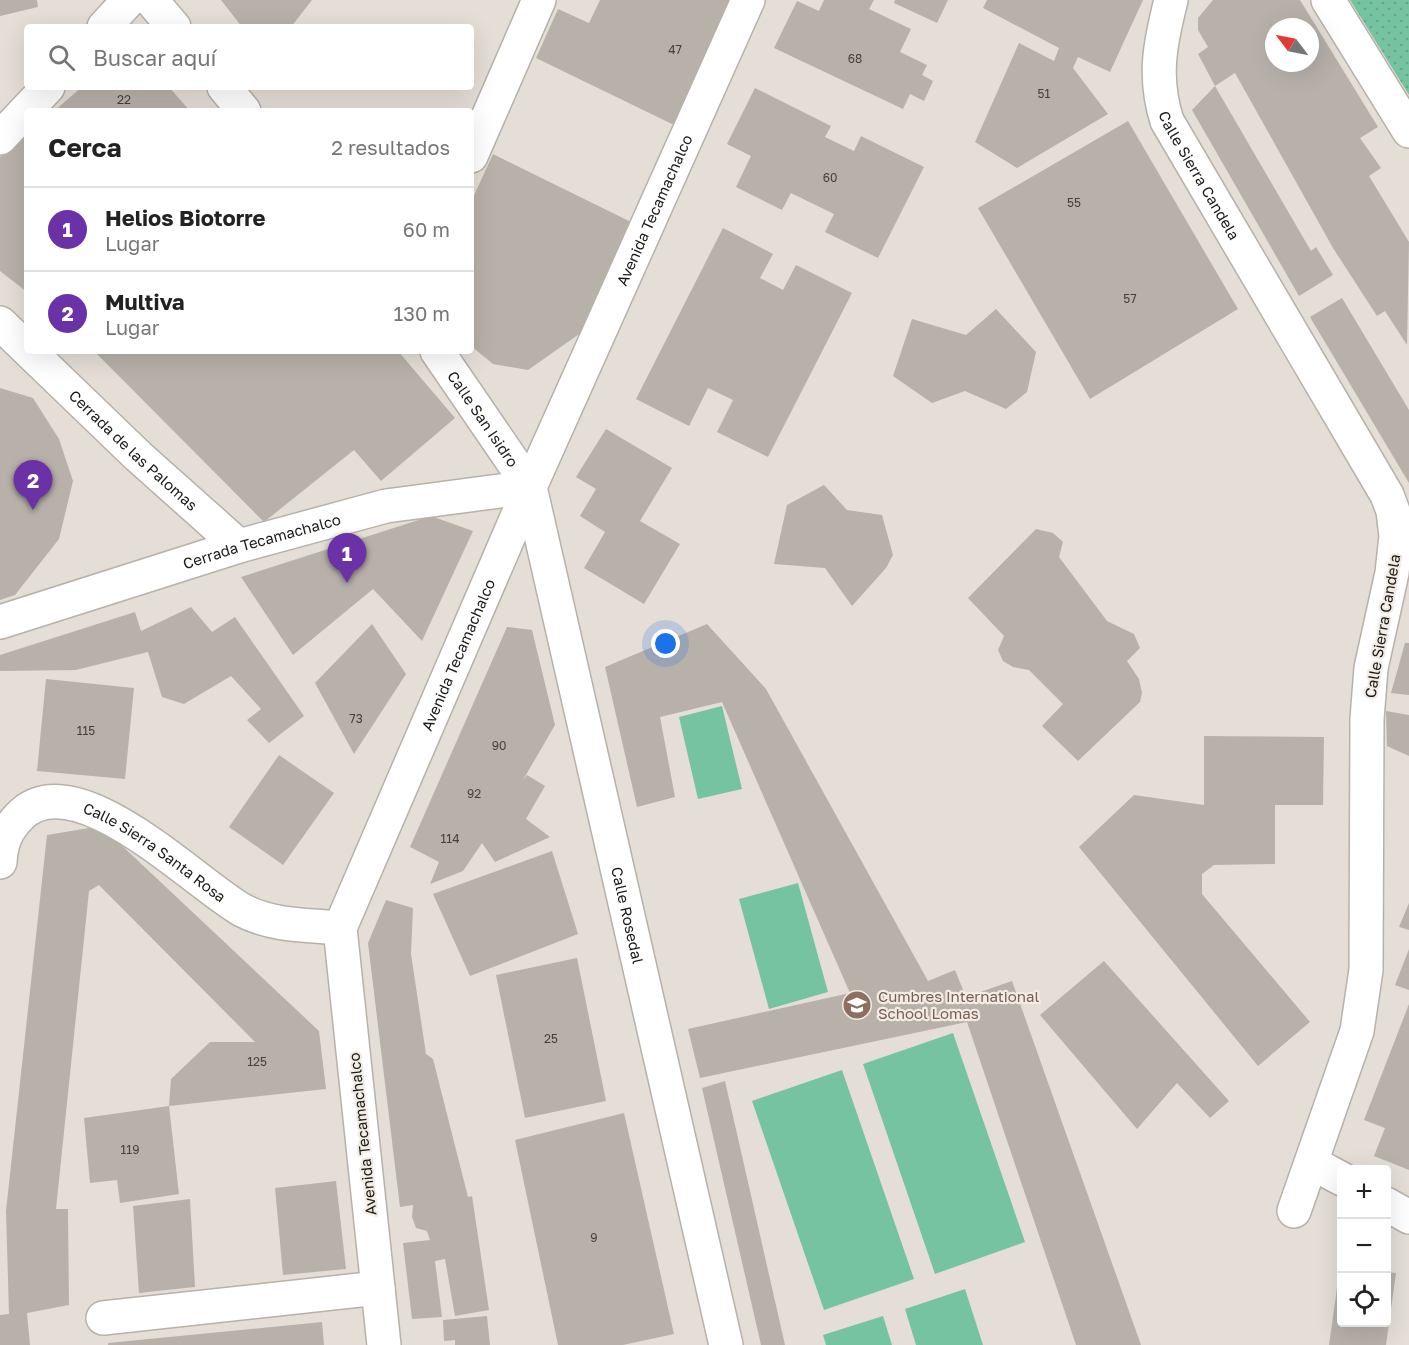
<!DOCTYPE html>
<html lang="es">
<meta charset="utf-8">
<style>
:root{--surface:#fff;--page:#f6f6f6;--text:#222;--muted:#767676;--line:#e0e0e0;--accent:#6b32a8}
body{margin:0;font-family:"Golos Text",sans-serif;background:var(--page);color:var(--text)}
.controls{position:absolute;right:18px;bottom:18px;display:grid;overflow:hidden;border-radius:6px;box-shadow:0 6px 24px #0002}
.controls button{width:54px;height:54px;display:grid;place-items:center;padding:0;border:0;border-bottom:2px solid var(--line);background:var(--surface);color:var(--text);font:30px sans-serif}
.compass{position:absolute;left:1265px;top:18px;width:54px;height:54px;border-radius:50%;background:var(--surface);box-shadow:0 6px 24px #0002;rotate:302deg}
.you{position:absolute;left:666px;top:644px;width:21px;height:21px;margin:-15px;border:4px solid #fff;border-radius:50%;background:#1a73e8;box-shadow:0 0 0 9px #1a73e833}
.badge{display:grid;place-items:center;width:39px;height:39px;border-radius:50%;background:var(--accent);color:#fff;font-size:20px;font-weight:700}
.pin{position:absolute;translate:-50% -50px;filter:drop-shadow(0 2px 3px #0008)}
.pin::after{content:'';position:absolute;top:32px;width:21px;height:18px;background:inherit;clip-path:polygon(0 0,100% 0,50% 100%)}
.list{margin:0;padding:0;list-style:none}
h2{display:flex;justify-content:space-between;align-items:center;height:78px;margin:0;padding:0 24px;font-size:26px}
h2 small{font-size:20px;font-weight:400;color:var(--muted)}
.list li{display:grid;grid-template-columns:39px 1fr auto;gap:18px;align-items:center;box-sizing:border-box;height:84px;padding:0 24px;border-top:2px solid var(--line)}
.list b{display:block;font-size:22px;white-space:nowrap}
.list p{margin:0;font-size:20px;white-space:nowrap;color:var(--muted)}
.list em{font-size:20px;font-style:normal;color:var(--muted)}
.icon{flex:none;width:33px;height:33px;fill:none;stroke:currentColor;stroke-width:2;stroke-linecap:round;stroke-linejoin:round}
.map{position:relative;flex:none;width:1409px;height:1345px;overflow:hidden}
.search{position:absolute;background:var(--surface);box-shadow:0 6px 24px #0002;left:24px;top:24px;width:450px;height:66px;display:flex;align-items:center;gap:15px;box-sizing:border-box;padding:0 21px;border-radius:6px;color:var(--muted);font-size:22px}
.panel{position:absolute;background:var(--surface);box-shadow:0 6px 24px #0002;left:24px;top:108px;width:450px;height:246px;border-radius:6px}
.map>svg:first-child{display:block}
</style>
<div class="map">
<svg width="1409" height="1345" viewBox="0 0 1409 1345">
<defs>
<pattern id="park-dots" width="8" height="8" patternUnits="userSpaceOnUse" patternTransform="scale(1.5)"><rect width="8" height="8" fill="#76c3a1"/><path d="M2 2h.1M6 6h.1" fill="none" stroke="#66a78a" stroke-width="1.8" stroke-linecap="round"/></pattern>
</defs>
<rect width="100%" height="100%" fill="#e5ded7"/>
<polygon fill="url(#park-dots)" points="1350,0 1409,0 1409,95"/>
<g fill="#76c3a1">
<polygon points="722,706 742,789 698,799 679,717"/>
<polygon points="798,883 828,992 769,1009 739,899"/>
<polygon points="953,1033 1025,1242 935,1274 863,1064"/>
<polygon points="842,1070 914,1279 824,1310 752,1101"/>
<polygon points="965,1289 983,1345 916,1345 905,1309"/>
<polygon points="883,1316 892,1345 826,1345 823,1335"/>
</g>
<g fill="#b8b1aa" fill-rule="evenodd">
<polygon points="0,0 37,0 38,7 0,16"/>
<polygon points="221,0 312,0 291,27 242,27"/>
<polygon points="600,0 729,0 674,125 536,58 558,9 589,23"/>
<polygon points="824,0 874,0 869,9 911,29 900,52 927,65 922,75 933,81 924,101 910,94 903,109 774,48 797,1 819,11"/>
<polygon points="895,0 948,0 937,23 894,3"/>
<polygon points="987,0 1143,0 1110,72 1078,57 1073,68 1108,114 1017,168 975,142 1019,43 1054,61 1059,48 983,8"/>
<path d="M1213 0H1300L1378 127 1360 138 1381 168 1369 176 1409 242 1407 345 1385 311 1377 316 1333 248 1235 73 1215 86 1198 54 1208 47 1198 30V18ZM1274 27H1310V63H1274Z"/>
<polygon points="1215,86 1311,251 1316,247 1333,275 1299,296 1192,110"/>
<polygon points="82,87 169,87 190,111 54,111"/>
<polygon points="755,88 831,126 825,137 854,151 861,136 924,167 878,258 825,232 834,214 791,193 782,210 736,187 751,156 727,144"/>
<polygon points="1128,121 1238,309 1090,399 978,208"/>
<polygon points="27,134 27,292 0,271 0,157"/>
<polygon points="493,154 631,222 582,332 528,370 493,364 471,346 471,202"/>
<polygon points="723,228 773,254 760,278 783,290 796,265 852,293 768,457 717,432 733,400 708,388 689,426 636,399"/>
<polygon points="1342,298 1409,410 1409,483 1310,317"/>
<polygon points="996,309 1036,352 1027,392 1006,409 965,391 932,403 893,376 912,319 966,335"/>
<polygon points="94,351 398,351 455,418 381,481 354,450 264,522"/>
<polygon points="0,388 33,398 59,439 73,481 59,539 15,595 0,600"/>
<polygon points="606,429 672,468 640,521 680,544 644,604 584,568 605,532 580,516 596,489 576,477"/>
<polygon points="824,485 847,510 882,515 893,555 886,568 852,606 825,568 774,564 787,505"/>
<polygon points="431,516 473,531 422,641 373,589 293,655 241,577"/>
<polygon points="1036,529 1053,533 1063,542 1059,557 1107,621 1134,634 1140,648 1127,661 1139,679 1142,693 1140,702 1078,761 1042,726 1063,704 1029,670 1013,667 1003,661 998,650 1004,636 968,598"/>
<polygon points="191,607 212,632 235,617 304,716 269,743 247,720 261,709 231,676 184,704 162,697 148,652 76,670 0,671 0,655 135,612 141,631"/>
<polygon points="372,624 406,674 354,754 315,683"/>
<polygon points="707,624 766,689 928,981 955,970 966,997 1012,981 1141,1345 1076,1345 967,1022 700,1078 688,1029 850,993 722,702 660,717 675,797 637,807 605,667"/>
<polygon points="507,627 532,630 555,725 523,780 527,775 545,786 526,819 550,837 495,862 482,843 463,871 430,884 439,862 410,847"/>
<polygon points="1405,643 1409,643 1409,695 1391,693"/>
<polygon points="46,679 134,688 125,779 37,771"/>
<polygon points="1386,711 1409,715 1409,756 1387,746"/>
<polygon points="1204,736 1324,737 1323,805 1275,805 1275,864 1214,865 1202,874 1202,894 1310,1022 1258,1066 1079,847 1134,795 1204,805"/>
<polygon points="279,755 334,793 283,865 229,827"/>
<polygon points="101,826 319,1031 326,1089 169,1106 171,1079 210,1042 255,1042 99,885 89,891 56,1209 68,1209 69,1305 27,1313 30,1345 0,1345 0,1315 9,1314 6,1211 47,835"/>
<polygon points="552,851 578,934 470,976 433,894"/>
<polygon points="386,900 413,908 411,954 426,1054 433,1059 468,1197 472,1196 489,1310 455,1316 445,1259 435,1261 442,1317 412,1319 403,1243 430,1240 427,1231 416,1228 412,1217 413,1205 400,1207 368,943"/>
<polygon points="1409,903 1409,930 1399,927"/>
<polygon points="1409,949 1409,990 1395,985"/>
<polygon points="577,958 606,1101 525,1118 496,975"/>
<polygon points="1104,961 1229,1101 1210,1118 1177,1083 1137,1129 1040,1015"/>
<polygon points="1409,1004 1409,1170 1374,1156 1385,1128 1364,1120"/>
<polygon points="725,1081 785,1345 761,1345 702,1088"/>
<polygon points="169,1106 179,1194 120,1203 117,1180 90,1183 84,1118"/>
<polygon points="624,1113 674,1334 623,1345 558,1345 515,1140"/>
<polygon points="336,1181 346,1269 283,1275 275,1188"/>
<polygon points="190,1199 195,1287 139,1293 133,1206"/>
<polygon points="1340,1267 1341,1323 1386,1323 1386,1272 1396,1273 1386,1345 1329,1345"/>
<polygon points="487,1316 490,1345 455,1345 455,1340 444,1341 443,1320"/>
<polygon points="322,1322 324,1345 108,1345 108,1343"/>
</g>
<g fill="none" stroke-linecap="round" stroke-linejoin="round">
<g stroke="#b7b1aa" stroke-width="36">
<g id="minor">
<polyline points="151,0 174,27"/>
<path id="s1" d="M1171 0C1160 44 1153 77 1167 121L1387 495 1393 511 1396 536 1392 573 1371 668 1367 719 1366 970 1357 1031 1294 1211"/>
<polyline points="1328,0 1409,131"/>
<polyline points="104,27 129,0"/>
<polyline points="224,87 244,111"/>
<polyline points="0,138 48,87"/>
<polyline points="471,156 539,0"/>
<polyline points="0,323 27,349"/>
<path id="s2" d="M29 351 138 456 239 546"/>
<path id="s3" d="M437 351 530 487 726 1345"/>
<path id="s4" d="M0 622 239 546 386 506 530 487"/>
<path id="s5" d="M0 862C1 844 6 830 19 817 73 759 193 882 242 910 272 926 307 925 340 928"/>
<polyline points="1312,1163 1342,1179"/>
<polyline points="1386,1204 1409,1217"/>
<polyline points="103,1318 378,1288"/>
<path id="s6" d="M384 1345 340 928 530 487 748 0"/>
</g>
</g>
<use href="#minor" stroke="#fff" stroke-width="33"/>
</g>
<defs>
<g id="school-disc" transform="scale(1.5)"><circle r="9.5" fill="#8d6e63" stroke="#f2ece4"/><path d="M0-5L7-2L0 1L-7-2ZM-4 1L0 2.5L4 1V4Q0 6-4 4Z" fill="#fff"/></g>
</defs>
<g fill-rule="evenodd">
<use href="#school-disc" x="857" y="1005"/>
</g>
<g text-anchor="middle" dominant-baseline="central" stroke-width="4.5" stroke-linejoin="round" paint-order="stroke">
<g font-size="12" fill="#43403c">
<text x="675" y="49">47</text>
<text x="855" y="58">68</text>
<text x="1044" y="93">51</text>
<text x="124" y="99">22</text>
<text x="830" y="177">60</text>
<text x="1074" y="202">55</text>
<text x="1130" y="298">57</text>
<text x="356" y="718">73</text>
<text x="86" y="730">115</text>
<text x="499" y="745">90</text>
<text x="474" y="793">92</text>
<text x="450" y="838">114</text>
<text x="551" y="1038">25</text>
<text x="257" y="1061">125</text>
<text x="130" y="1149">119</text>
<text x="594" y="1237">9</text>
</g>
<g font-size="15" fill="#1c1a17" stroke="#f2ece4">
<text stroke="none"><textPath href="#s1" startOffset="186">Calle Sierra Candela</textPath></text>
<text stroke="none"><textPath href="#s6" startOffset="1203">Avenida Tecamachalco</textPath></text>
<text stroke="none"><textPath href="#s3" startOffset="82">Calle San Isidro</textPath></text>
<text stroke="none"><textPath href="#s2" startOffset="144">Cerrada de las Palomas</textPath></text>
<text stroke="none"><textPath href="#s4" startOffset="274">Cerrada Tecamachalco</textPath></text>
<text transform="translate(1382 626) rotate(-80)">Calle Sierra Candela</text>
<text stroke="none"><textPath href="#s6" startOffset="717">Avenida Tecamachalco</textPath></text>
<text stroke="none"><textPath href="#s5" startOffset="204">Calle Sierra Santa Rosa</textPath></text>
<text stroke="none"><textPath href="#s3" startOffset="604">Calle Rosedal</textPath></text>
<text transform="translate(362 1134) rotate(-96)">Avenida Tecamachalco</text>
</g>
<g font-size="15" fill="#785e54" stroke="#f2ece4" text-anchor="start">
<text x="878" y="996">Cumbres International<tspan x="878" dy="17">School Lomas</tspan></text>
</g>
</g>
</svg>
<div class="controls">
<button>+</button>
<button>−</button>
<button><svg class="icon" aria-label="locate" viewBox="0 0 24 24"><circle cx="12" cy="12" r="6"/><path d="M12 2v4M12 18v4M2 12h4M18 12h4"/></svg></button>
</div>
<svg class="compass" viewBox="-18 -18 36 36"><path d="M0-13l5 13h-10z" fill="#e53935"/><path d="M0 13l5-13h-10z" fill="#767676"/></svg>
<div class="you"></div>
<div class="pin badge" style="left:347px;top:583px">1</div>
<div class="pin badge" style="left:33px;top:510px">2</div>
<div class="search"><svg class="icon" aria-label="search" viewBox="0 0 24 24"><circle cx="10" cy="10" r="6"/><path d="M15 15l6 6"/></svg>Buscar aquí</div>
<section class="panel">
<h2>Cerca<small>2 resultados</small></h2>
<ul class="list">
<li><span class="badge">1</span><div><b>Helios Biotorre</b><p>Lugar</p></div><em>60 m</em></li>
<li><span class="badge">2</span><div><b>Multiva</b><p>Lugar</p></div><em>130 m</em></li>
</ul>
</section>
</div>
